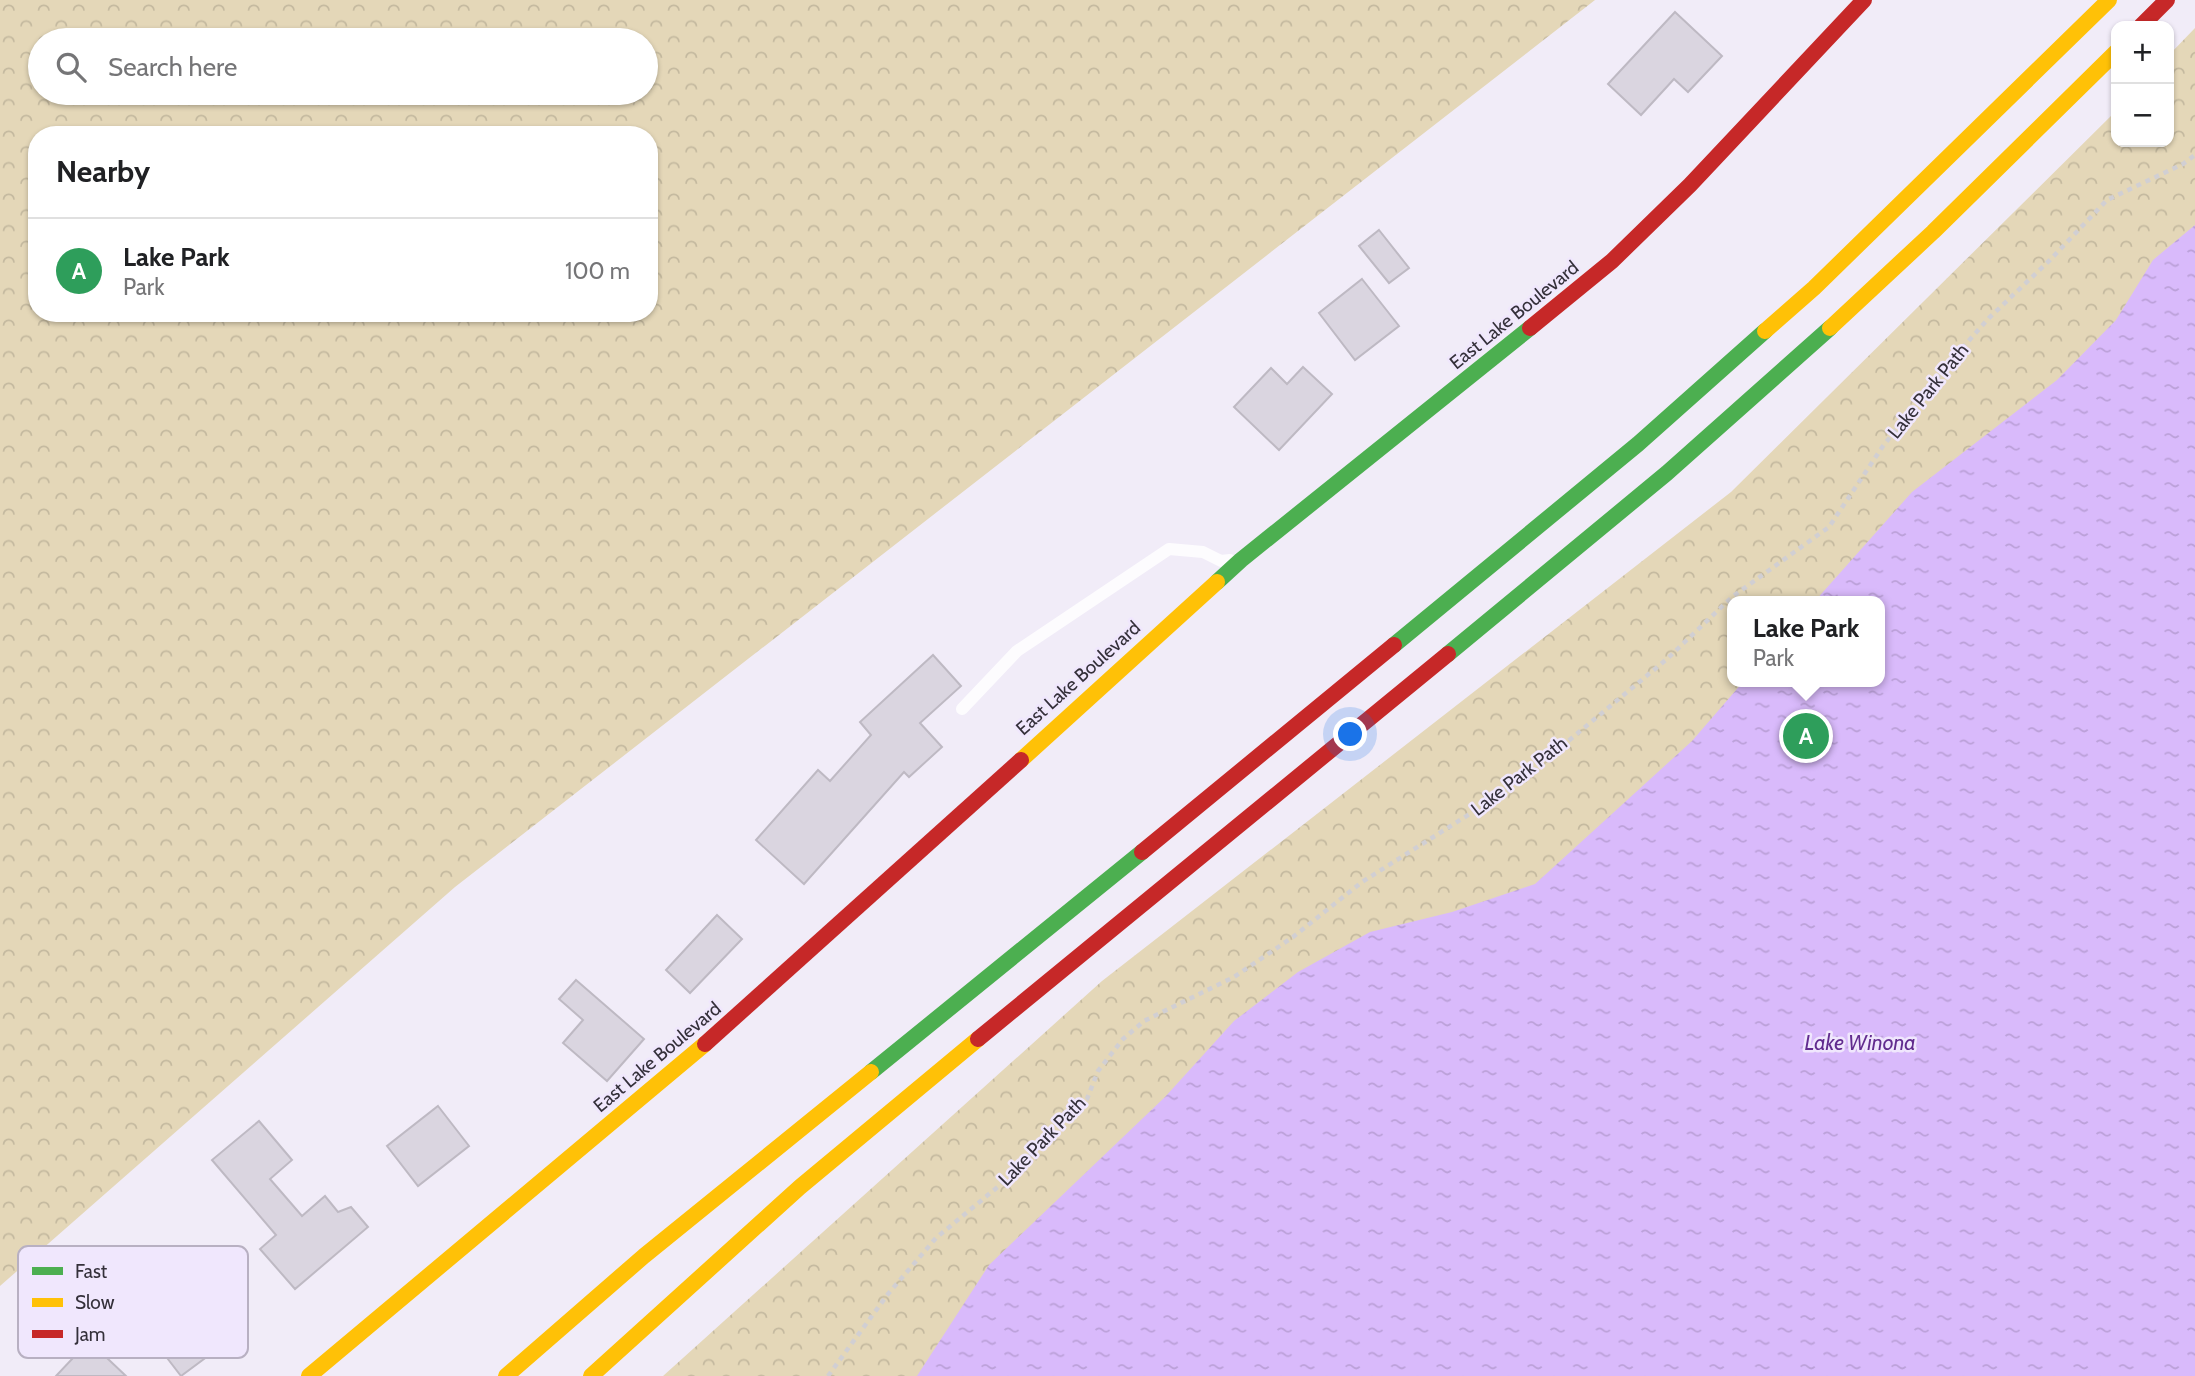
<!DOCTYPE html>
<meta charset="utf-8">
<style>
:root{--surface:#fff;--page:#f2f2f2;--text:#202124;--muted:#757577;--line:#e0e0e0;--accent:#d93025}
body{margin:0;font-family:Cabin,sans-serif;background:var(--page);color:var(--text)}
.controls{position:absolute;right:21px;top:21px;display:grid;overflow:hidden;border-radius:14px;box-shadow:0 2px 5px #0004}
.controls button{width:63px;height:63px;display:grid;place-items:center;padding:0;border:0;border-bottom:2px solid var(--line);background:var(--surface);color:var(--text);font:35px sans-serif}
.you{position:absolute;left:1351px;top:735px;width:24px;height:24px;margin:-18px;border:5px solid #fff;border-radius:50%;background:#1a73e8;box-shadow:0 0 0 10px #1a73e833}
.badge{display:grid;place-items:center;width:46px;height:46px;border-radius:50%;background:var(--accent);color:#fff;font-size:23px;font-weight:700}
.pin{position:absolute;translate:-50% -50%;border:4px solid #fff;box-shadow:0 2px 7px #0006}
.popup{position:absolute;left:1727px;top:596px;width:158px;height:91px;box-sizing:border-box;display:grid;place-content:center;border-radius:14px;background:var(--surface);filter:drop-shadow(0 2px 5px #0005);font-size:23px;white-space:nowrap;color:var(--muted)}
.popup b{font-size:26px;color:var(--text)}
.popup::after{content:'';position:absolute;left:50%;top:100%;margin-left:-14px;border:14px solid transparent;border-top-color:var(--surface)}
.list{margin:0;padding:0;list-style:none}
h2{display:flex;justify-content:space-between;align-items:center;height:91px;margin:0;padding:0 28px;font-size:30px}
h2 small{font-size:23px;font-weight:400;color:var(--muted)}
.list li{display:grid;grid-template-columns:46px 1fr auto;gap:21px;align-items:center;box-sizing:border-box;height:105px;padding:0 28px;border-top:2px solid var(--line)}
.list b{display:block;font-size:26px;white-space:nowrap}
.list p{margin:0;font-size:23px;white-space:nowrap;color:var(--muted)}
.list em{font-size:23px;font-style:normal;color:var(--muted)}
.icon{flex:none;width:38px;height:38px;fill:none;stroke:currentColor;stroke-width:2;stroke-linecap:round;stroke-linejoin:round}
.map{position:relative;flex:none;width:2195px;height:1376px;overflow:hidden}
.search{position:absolute;background:var(--surface);box-shadow:0 2px 5px #0004;left:28px;top:28px;width:630px;height:77px;display:flex;align-items:center;gap:18px;box-sizing:border-box;padding:0 24px;border-radius:38px;color:var(--muted);font-size:26px}
.panel{position:absolute;background:var(--surface);box-shadow:0 2px 5px #0004;left:28px;top:126px;width:630px;height:196px;border-radius:28px}
.map>svg:first-child{display:block}
</style>
<div class="map">
<svg width="2195" height="1376" viewBox="0 0 2195 1376">
<defs>
<pattern id="forest-crowns" width="20" height="18" patternUnits="userSpaceOnUse" patternTransform="scale(1.75)"><rect width="20" height="18" fill="#e4d7b8"/><path d="M2 6a3 3 0 1 1 6 0M12 15a3 3 0 1 1 6 0" fill="none" stroke="#c4b99f"/></pattern>
<pattern id="water-ripples" width="26" height="14" patternUnits="userSpaceOnUse" patternTransform="scale(1.75)"><rect width="26" height="14" fill="#d9bafb"/><path d="M2 4q2-2 4 0t4 0M15 11q2-2 4 0t4 0" fill="none" stroke="#bba0d8"/></pattern>
</defs>
<rect width="100%" height="100%" fill="#f1ecf8"/>
<g fill="url(#forest-crowns)" fill-rule="evenodd">
<path d="M0 0H1595L455 887 0 1286ZM40 40H646V93H40ZM37 135H649V313H37Z"/>
<path d="M2195 28V1376H663L1102 981 1731 492 2116 111V142H2169V55ZM1732 601H1880V682H1732Z"/>
</g>
<polygon fill="url(#water-ripples)" points="2195,225 2195,1376 917,1376 989,1265 1165,1097 1234,1021 1298,972 1370,932 1452,912 1535,884 1692,741 1743,682 1880,682 1880,601 1815,601 1912,492 2057,380 2116,320 2153,260"/>
<g fill="#dad5e0" stroke="#beb9c3" stroke-width="2">
<polygon points="1675,12 1722,56 1688,92 1674,79 1641,115 1608,84"/>
<polygon points="1379,230 1409,268 1389,283 1359,246"/>
<polygon points="1362,279 1399,326 1355,360 1319,313"/>
<polygon points="1303,367 1332,394 1279,450 1234,407 1271,368 1287,384"/>
<polygon points="933,655 961,686 920,723 942,747 909,777 904,772 804,884 756,840 818,770 830,781 871,735 860,722"/>
<polygon points="717,915 742,939 690,993 666,970"/>
<polygon points="576,980 644,1039 607,1081 563,1043 583,1020 559,999"/>
<polygon points="438,1106 469,1146 418,1186 387,1146"/>
<polygon points="259,1121 292,1160 270,1179 302,1216 325,1196 338,1212 351,1207 368,1227 295,1289 260,1249 276,1235 212,1160"/>
<polygon points="214,1292 243,1330 181,1376 141,1324 179,1296 190,1311"/>
<polygon points="89,1341 126,1376 56,1376"/>
</g>
<g fill="none" stroke-linecap="round" stroke-linejoin="round">
<polyline stroke="#d1cfd3" stroke-width="4.5" stroke-dasharray="5 5" stroke-linecap="butt" points="828,1376 888,1294 936,1238 1000,1185 1087,1099 1098,1071 1123,1039 1144,1021 1234,977 1293,937 1362,882 1514,786 1667,659 1732,597 1829,527 1883,446 1949,363 1989,318 2050,260 2107,200 2183,164 2195,155"/>
<polyline stroke="#fdfcfe" stroke-width="12" points="962,709 1017,651 1169,549 1203,552 1221,561 1230,560"/>
<g stroke="#4caf50" stroke-width="16">
<polyline points="1217,582 1241,560 1530,328"/>
<polyline points="1394,645 1638,444 1765,331"/>
<polyline points="1448,654 1667,473 1830,328"/>
<polyline points="871,1072 1142,852"/>
</g>
<g stroke="#ffc107" stroke-width="16">
<polyline points="1830,328 1933,232 2116,52"/>
<polyline points="1765,331 1814,288 2109,0"/>
<polyline points="1021,760 1217,582"/>
<polyline points="309,1376 705,1044"/>
<polyline points="506,1376 644,1256 871,1072"/>
<polyline points="591,1376 800,1187 978,1039"/>
</g>
<g stroke="#c62828" stroke-width="16">
<polyline points="2141,26 2167,0"/>
<polyline points="1530,328 1612,261 1690,185 1864,0"/>
<polyline points="1142,852 1394,645"/>
<polyline points="978,1039 1448,654"/>
<polyline points="705,1044 1021,760"/>
</g>
</g>
<g text-anchor="middle" dominant-baseline="central" stroke-width="5" stroke-linejoin="round" paint-order="stroke">
<g font-size="19" fill="#34303a" stroke="#f0e7fd">
<text transform="translate(1514 315) rotate(-39)">East Lake Boulevard</text>
<text transform="translate(1928 391) rotate(-51)">Lake Park Path</text>
<text transform="translate(1078 678) rotate(-42)">East Lake Boulevard</text>
<text transform="translate(1519 776) rotate(-38)">Lake Park Path</text>
<text transform="translate(657 1057) rotate(-40)">East Lake Boulevard</text>
<text transform="translate(1042 1141) rotate(-46)">Lake Park Path</text>
</g>
<g font-size="21" font-style="italic" fill="#622c8f" stroke="#f0e7fd">
<text x="1860" y="1042">Lake Winona</text>
</g>
</g>
<rect x="18" y="1246" width="230" height="112" rx="10" fill="#f0e7fd" stroke="#b8b0c2" stroke-width="2"/>
<rect x="32" y="1267" width="31" height="8" fill="#4caf50"/>
<rect x="32" y="1298" width="31" height="9" fill="#ffc107"/>
<rect x="32" y="1330" width="31" height="8" fill="#c62828"/>
<g font-size="19" fill="#34303a">
<text x="75" y="1278">Fast</text>
<text x="75" y="1309">Slow</text>
<text x="75" y="1341">Jam</text>
</g>
</svg>
<div class="controls">
<button>+</button>
<button>−</button>
</div>
<div class="you"></div>
<div class="pin badge" style="left:1806px;top:736px;background:#2e9e5b">A</div>
<div class="popup"><b>Lake Park</b>Park</div>
<div class="search"><svg class="icon" aria-label="search" viewBox="0 0 24 24"><circle cx="10" cy="10" r="6"/><path d="M15 15l6 6"/></svg>Search here</div>
<section class="panel">
<h2>Nearby<small></small></h2>
<ul class="list">
<li><span class="badge" style="background:#2e9e5b">A</span><div><b>Lake Park</b><p>Park</p></div><em>100 m</em></li>
</ul>
</section>
</div>
